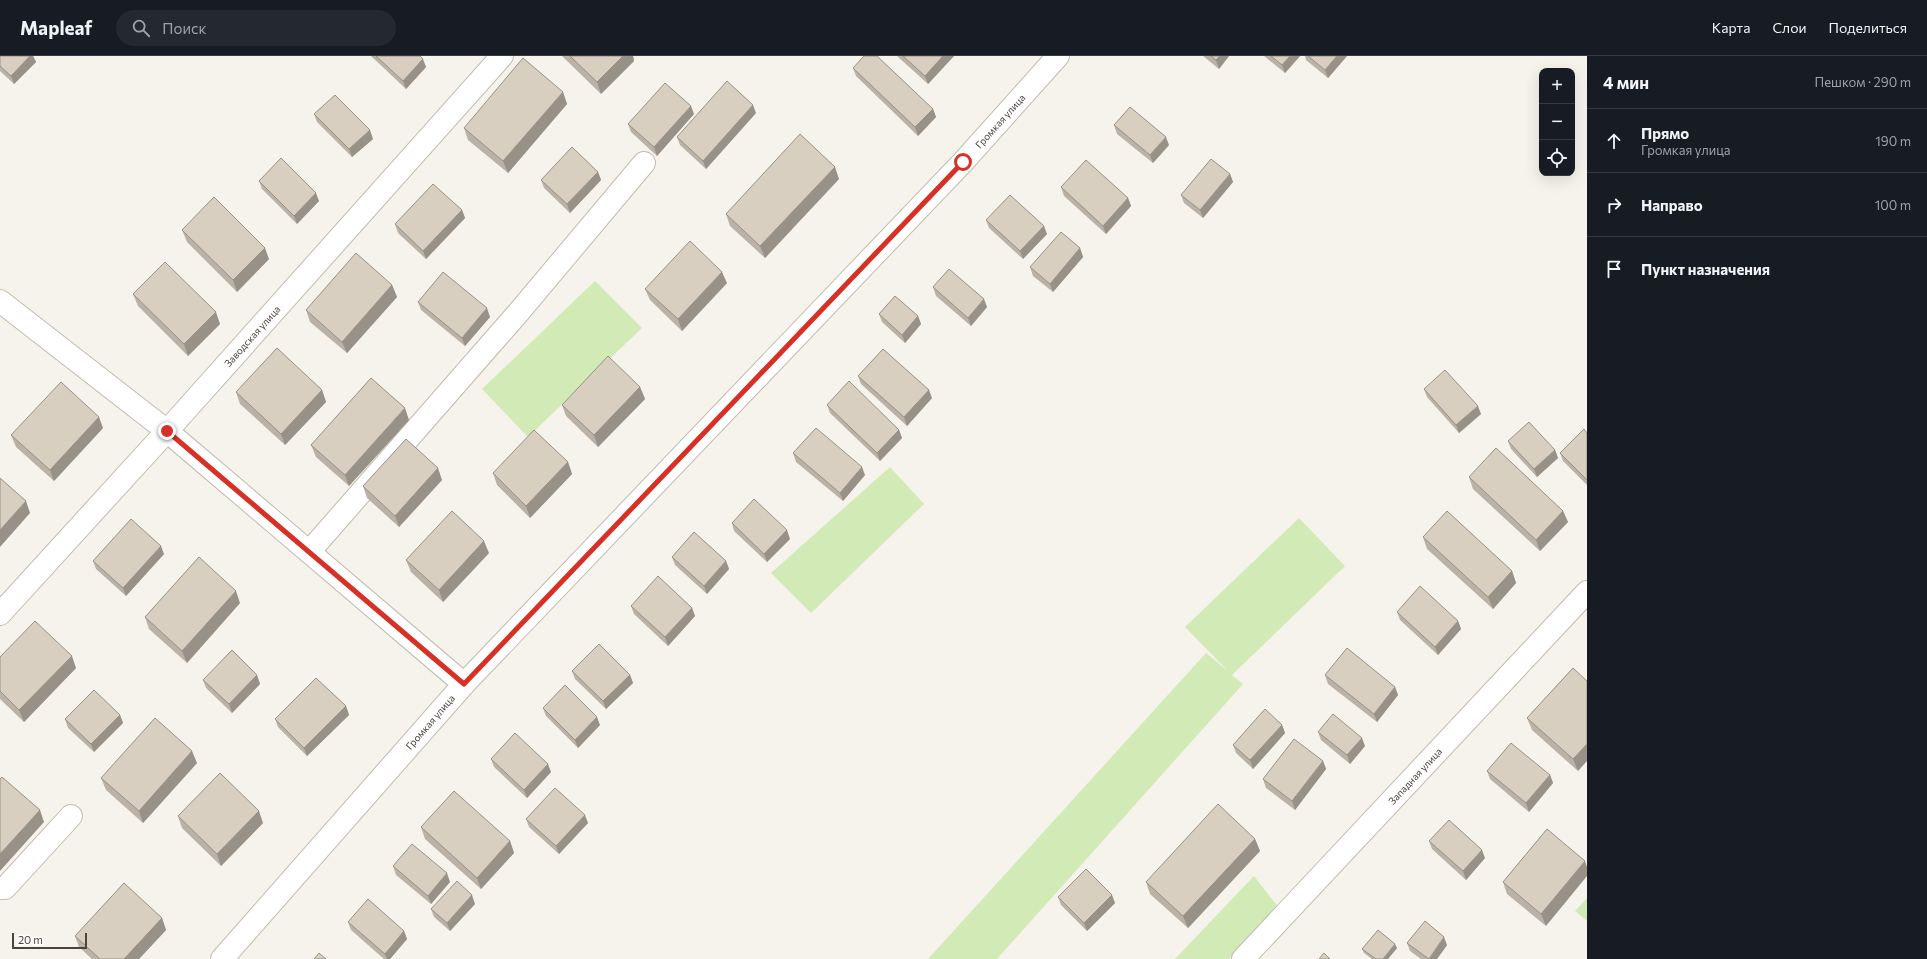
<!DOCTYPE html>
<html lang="ru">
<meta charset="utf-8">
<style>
:root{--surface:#171b24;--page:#242831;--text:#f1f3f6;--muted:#9ea1a6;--line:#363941}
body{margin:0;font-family:Commissioner,sans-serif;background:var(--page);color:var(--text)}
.controls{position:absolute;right:12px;top:12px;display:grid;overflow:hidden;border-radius:8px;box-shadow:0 4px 16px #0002}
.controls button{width:36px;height:36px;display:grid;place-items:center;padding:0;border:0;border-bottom:1px solid var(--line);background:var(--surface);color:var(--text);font:20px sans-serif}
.scale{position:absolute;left:12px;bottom:10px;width:75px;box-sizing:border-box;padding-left:4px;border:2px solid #4b4439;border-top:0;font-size:11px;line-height:14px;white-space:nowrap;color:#4b4439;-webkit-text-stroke:3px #fff;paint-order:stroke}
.stop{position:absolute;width:12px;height:12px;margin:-9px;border:3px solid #d93025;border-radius:50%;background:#fff}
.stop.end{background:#d93025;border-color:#fff;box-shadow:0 1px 4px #0008}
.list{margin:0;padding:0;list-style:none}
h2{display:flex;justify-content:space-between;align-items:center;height:52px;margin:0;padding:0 16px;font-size:17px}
h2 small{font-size:13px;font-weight:400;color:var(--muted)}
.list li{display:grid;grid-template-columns:26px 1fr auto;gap:12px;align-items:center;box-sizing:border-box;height:64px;padding:0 16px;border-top:1px solid var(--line)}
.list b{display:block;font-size:15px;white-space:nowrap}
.list p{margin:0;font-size:13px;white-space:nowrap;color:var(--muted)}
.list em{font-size:13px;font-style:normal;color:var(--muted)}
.icon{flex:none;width:22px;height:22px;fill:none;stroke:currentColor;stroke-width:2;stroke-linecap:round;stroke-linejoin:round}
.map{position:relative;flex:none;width:1587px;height:903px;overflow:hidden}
header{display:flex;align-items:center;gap:24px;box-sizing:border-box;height:56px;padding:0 20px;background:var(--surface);border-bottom:1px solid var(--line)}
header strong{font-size:19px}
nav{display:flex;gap:22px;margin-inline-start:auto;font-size:14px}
.search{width:280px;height:36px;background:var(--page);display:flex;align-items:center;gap:10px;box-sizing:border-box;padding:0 14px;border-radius:22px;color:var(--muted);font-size:15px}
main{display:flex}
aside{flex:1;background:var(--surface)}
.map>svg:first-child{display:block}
</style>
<header>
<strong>Mapleaf</strong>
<div class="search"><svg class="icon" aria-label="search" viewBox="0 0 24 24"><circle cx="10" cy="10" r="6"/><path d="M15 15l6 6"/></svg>Поиск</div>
<nav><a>Карта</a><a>Слои</a><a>Поделиться</a></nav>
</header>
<main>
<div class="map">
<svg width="1587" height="903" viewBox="0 0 1587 903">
<rect width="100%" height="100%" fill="#f6f3ec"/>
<g fill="#d2eab5">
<polygon points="595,225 642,272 528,381 482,333"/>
<polygon points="890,411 924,448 811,557 771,517"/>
<polygon points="1299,462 1345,510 1232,619 1243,628 997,903 928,903 1206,597 1228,615 1185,571"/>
<polygon points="1254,820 1278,851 1229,903 1175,903"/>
<polygon points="1587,842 1587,865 1575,855"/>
</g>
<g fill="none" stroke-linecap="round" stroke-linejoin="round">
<g stroke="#c2bbae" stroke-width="24">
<g id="street">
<polyline points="0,245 167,375 464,628"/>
<polyline points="309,496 518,257 644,107"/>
<polyline points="0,558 167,375 502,0"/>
<polyline points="0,832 5,832 71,760"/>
<polyline points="222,903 464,628 963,106 1058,0"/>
<polyline points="1243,903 1587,536"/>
</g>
</g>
<use href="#street" stroke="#fff" stroke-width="22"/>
</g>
<g fill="#bab2a6">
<polygon points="0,0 33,0 36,6 14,28 0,15"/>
<polygon points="371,0 420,0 426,11 406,33"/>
<polygon points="562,0 633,0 634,5 601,38"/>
<polygon points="897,0 954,0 928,28"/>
<polygon points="1203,0 1229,0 1219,13"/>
<polygon points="1264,0 1300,0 1285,17"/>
<polygon points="1305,0 1347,0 1328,22 1306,4"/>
<polygon points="853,12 933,53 936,61 918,80 856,20"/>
<polygon points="563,36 567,48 508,117 468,84 464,72"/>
<polygon points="756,57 706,113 680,89 677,81"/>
<polygon points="314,58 373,83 352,101 317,66"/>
<polygon points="694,58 657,100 631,76 628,68"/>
<polygon points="1114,69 1169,89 1153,107 1117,78"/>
<polygon points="598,116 601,124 570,157 544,132 541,124"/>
<polygon points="1230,118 1233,126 1203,162 1184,147 1181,139"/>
<polygon points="839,123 765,202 730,170 726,158"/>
<polygon points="259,125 319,145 297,168 262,133"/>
<polygon points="1061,131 1128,142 1131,150 1106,178 1064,140"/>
<polygon points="462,154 465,162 426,203 398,177 395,168"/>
<polygon points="986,164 1047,178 1023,203 989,172"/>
<polygon points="182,174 269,203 237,236 187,186"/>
<polygon points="1080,192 1083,201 1053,236 1033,220 1030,211"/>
<polygon points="727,227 682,275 650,244 645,233"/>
<polygon points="392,229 397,241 347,297 310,266 306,254"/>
<polygon points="933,231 987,251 971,270 936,240"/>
<polygon points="133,238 220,268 188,300 138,250"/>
<polygon points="418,246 490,261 465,290 421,254"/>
<polygon points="879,258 918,260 921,268 905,287 882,266"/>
<polygon points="858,320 932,342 907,370 861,328"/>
<polygon points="640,331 645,343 598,391 566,360 562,349"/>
<polygon points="1424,333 1481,358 1459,377 1427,341"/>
<polygon points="322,334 326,346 285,389 240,348 236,336"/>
<polygon points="827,349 899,374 902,382 880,405 830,357"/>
<polygon points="409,364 349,430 316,401 311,389"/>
<polygon points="103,372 54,425 16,391 11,379"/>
<polygon points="1587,377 1587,429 1563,405 1560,397"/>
<polygon points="1508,385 1555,394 1558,402 1537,421 1511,393"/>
<polygon points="793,397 865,419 843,445 796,406"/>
<polygon points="568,406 572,418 530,462 497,429 493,417"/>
<polygon points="1469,421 1563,455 1568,466 1540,495 1473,433"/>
<polygon points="442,424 399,471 367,442 363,430"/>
<polygon points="732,467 790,483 767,506 734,475"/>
<polygon points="1423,481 1512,515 1516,527 1493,553 1427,493"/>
<polygon points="489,497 443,546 411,516 406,504"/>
<polygon points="164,498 126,540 96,513 93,505"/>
<polygon points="672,501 726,505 729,513 707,538 675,509"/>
<polygon points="240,547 187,607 149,573 145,561"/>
<polygon points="631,550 692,552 695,560 668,590 634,558"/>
<polygon points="1397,556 1458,565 1461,573 1438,599 1400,564"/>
<polygon points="0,601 76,612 24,666 0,643"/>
<polygon points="1573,612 1578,715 1532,674 1527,662"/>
<polygon points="572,615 630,619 633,627 606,653 575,623"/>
<polygon points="257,619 260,628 232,657 206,632 203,624"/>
<polygon points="1325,619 1395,631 1398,639 1377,666 1328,628"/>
<polygon points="346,650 349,659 307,700 278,671 275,663"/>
<polygon points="543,652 600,669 578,692 546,660"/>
<polygon points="120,659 123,667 94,696 68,672 65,663"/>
<polygon points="1282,669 1285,677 1253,713 1236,697 1233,689"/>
<polygon points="1318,676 1365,690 1350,708 1321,684"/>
<polygon points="491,703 551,716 527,742 494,711"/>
<polygon points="1323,705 1326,713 1295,754 1266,732 1263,723"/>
<polygon points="197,707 143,767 106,734 101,722"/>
<polygon points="1487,715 1550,719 1553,727 1529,756 1490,723"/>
<polygon points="178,760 263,767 221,810 182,772"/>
<polygon points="526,763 588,767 559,798 529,771"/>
<polygon points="421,771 510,785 514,797 481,833 425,783"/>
<polygon points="1547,773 1546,870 1507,838 1503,826"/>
<polygon points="1255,783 1260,795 1188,872 1150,838 1146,826"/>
<polygon points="1429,785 1485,802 1466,824 1432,793"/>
<polygon points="393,810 450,826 431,848 396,819"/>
<polygon points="1058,841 1115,847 1087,875 1061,849"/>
<polygon points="475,848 450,875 434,861 431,853"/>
<polygon points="162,862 166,874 139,903 92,903 79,891 75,880"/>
<polygon points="348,866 404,875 407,883 390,903 384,903 351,874"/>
<polygon points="1407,887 1447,889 1437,903 1421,903 1410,895"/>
<polygon points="1397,892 1388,903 1372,903 1364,897 1362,893"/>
</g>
<g fill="#979187">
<polygon points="30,0 33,0 36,6 14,28 11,20"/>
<polygon points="623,0 633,0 634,5 601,38 597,26"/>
<polygon points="943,0 954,0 928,28 925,20"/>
<polygon points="1220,0 1229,0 1219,13 1216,4"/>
<polygon points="1290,0 1300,0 1285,17 1282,9"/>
<polygon points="1337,0 1347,0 1328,22 1325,14"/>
<polygon points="423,3 426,11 406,33 403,25"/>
<polygon points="563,36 567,48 508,117 503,105"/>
<polygon points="753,49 756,57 706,113 703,105"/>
<polygon points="691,50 694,58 657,100 654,91"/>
<polygon points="933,53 936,61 918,80 915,71"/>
<polygon points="370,74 373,83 352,101 349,93"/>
<polygon points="1166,81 1169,89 1153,107 1150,99"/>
<polygon points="835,111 839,123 765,202 760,190"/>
<polygon points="598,116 601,124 570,157 567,148"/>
<polygon points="1230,118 1233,126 1203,162 1200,154"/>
<polygon points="316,137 319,145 297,168 294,160"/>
<polygon points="1128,142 1131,150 1106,178 1103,170"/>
<polygon points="462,154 465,162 426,203 423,195"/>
<polygon points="1044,170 1047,178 1023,203 1020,195"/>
<polygon points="265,192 269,203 237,236 233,224"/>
<polygon points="1080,192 1083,201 1053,236 1050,228"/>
<polygon points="722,216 727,227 682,275 678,263"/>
<polygon points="392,229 397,241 347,297 342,286"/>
<polygon points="984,243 987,251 971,270 968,262"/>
<polygon points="487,252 490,261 465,290 462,282"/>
<polygon points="216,256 220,268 188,300 184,288"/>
<polygon points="918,260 921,268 905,287 902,279"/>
<polygon points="640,331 645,343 598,391 594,379"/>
<polygon points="322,334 326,346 285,389 281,378"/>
<polygon points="929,334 932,342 907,370 904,361"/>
<polygon points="1478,350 1481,358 1459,377 1456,369"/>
<polygon points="405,352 409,364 349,430 345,419"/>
<polygon points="99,361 103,372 54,425 50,414"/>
<polygon points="899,374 902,382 880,405 877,397"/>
<polygon points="1555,394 1558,402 1537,421 1534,413"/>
<polygon points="568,406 572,418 530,462 526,450"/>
<polygon points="862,411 865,419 843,445 840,437"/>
<polygon points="438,412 442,424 399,471 395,460"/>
<polygon points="26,445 30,457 0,491 0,474"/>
<polygon points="1563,455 1568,466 1540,495 1536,484"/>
<polygon points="787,474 790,483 767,506 764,498"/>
<polygon points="484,485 489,497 443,546 439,534"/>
<polygon points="161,490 164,498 126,540 123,532"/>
<polygon points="726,505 729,513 707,538 704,530"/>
<polygon points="1512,515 1516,527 1493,553 1488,541"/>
<polygon points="236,535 240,547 187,607 182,595"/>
<polygon points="692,552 695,560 668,590 665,581"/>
<polygon points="1458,565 1461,573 1438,599 1435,591"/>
<polygon points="72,600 76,612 24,666 19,654"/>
<polygon points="257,619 260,628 232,657 229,648"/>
<polygon points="630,619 633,627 606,653 603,645"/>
<polygon points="1395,631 1398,639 1377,666 1374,658"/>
<polygon points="346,650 349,659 307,700 304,692"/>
<polygon points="120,659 123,667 94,696 91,688"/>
<polygon points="597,661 600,669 578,692 575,684"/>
<polygon points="1282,669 1285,677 1253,713 1250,704"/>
<polygon points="1362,682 1365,690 1350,708 1347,699"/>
<polygon points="1587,688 1587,705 1578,715 1573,703"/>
<polygon points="192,695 197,707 143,767 139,755"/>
<polygon points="1323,705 1326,713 1295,754 1292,745"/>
<polygon points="548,708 551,716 527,742 524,734"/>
<polygon points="1550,719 1553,727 1529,756 1526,747"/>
<polygon points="40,754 44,766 0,815 0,798"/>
<polygon points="259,755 263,767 221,810 217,798"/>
<polygon points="585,759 588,767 559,798 556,790"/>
<polygon points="1255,783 1260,795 1188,872 1183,860"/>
<polygon points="510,785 514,797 481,833 477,822"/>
<polygon points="1482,794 1485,802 1466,824 1463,815"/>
<polygon points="1585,805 1587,811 1587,820 1546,870 1541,858"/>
<polygon points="447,817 450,826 431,848 428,840"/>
<polygon points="472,839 475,848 450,875 447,867"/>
<polygon points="1112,839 1115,847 1087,875 1084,867"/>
<polygon points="162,862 166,874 139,903 124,903"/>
<polygon points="404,875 407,883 390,903 387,903 385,898"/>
<polygon points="1444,881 1447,889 1437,903 1429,903"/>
<polygon points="1395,888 1397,892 1388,903 1383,903"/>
</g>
<g fill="#d8cfc1" stroke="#979187">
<polygon points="0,0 30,0 11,20 0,10"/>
<polygon points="376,0 420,0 423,3 403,25"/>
<polygon points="570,0 623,0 597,26"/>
<polygon points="864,0 877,0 933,53 915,71 853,12"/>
<polygon points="903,0 943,0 925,20"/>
<polygon points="1211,0 1220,0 1216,4"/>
<polygon points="1271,0 1290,0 1282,9"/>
<polygon points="1308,0 1337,0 1325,14"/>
<polygon points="523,2 563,36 503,105 464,72"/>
<polygon points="727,25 753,49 703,105 677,81"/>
<polygon points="665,27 691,50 654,91 628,68"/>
<polygon points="335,39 370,74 349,93 314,58"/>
<polygon points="1130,51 1166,81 1150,99 1114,69"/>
<polygon points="800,78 835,111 760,190 726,158"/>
<polygon points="572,91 598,116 567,148 541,124"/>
<polygon points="281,102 316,137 294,160 259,125"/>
<polygon points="1211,103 1230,118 1200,154 1181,139"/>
<polygon points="1086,104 1128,142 1103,170 1061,131"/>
<polygon points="433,128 462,154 423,195 395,168"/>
<polygon points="1010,139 1044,170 1020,195 986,164"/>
<polygon points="214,141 265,192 233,224 182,174"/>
<polygon points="1061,176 1080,192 1050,228 1030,211"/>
<polygon points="690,185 722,216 678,263 645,233"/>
<polygon points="356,197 392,229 342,286 306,254"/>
<polygon points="165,206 216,256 184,288 133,238"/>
<polygon points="949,213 984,243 968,262 933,231"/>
<polygon points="443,216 487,252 462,282 418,246"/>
<polygon points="895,240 918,260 902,279 879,258"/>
<polygon points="277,292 322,334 281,378 236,336"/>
<polygon points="883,293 929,334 904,361 858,320"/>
<polygon points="608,300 640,331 594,379 562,349"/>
<polygon points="1445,314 1478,350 1456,369 1424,333"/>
<polygon points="371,322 405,352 345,419 311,389"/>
<polygon points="849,325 899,374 877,397 827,349"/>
<polygon points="61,326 99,361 50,414 11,379"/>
<polygon points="1529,366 1555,394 1534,413 1508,385"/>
<polygon points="816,372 862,411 840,437 793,397"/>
<polygon points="1584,373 1587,377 1587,424 1560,397"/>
<polygon points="534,374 568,406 526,450 493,417"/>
<polygon points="406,383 438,412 395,460 363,430"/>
<polygon points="1496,392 1563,455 1536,484 1469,421"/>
<polygon points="0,422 26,445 0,474"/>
<polygon points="754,443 787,474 764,498 732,467"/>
<polygon points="452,455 484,485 439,534 406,504"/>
<polygon points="1447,455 1512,515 1488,541 1423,481"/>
<polygon points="131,463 161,490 123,532 93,505"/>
<polygon points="694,476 726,505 704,530 672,501"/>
<polygon points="199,501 236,535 182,595 145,561"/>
<polygon points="658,520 692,552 665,581 631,550"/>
<polygon points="1420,530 1458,565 1435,591 1397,556"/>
<polygon points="35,565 72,600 19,654 0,635 0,601"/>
<polygon points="599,588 630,619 603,645 572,615"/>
<polygon points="1347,592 1395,631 1374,658 1325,619"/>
<polygon points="232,594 257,619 229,648 203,624"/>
<polygon points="1573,612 1587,625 1587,688 1573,703 1527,662"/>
<polygon points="316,622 346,650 304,692 275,663"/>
<polygon points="565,629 597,661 575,684 543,652"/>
<polygon points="94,634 120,659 91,688 65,663"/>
<polygon points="1265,653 1282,669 1250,704 1233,689"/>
<polygon points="1333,658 1362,682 1347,699 1318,676"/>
<polygon points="155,662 192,695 139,755 101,722"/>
<polygon points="515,677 548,708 524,734 491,703"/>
<polygon points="1294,683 1323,705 1292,745 1263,723"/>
<polygon points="1511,687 1550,719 1526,747 1487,715"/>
<polygon points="220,717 259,755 217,798 178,760"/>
<polygon points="2,721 40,754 0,798 0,723"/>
<polygon points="555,732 585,759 556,790 526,763"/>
<polygon points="454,735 510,785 477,822 421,771"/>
<polygon points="1218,748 1255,783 1183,860 1146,826"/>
<polygon points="1449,764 1482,794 1463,815 1429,785"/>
<polygon points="1547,773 1585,805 1541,858 1503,826"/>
<polygon points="412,788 447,817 428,840 393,810"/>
<polygon points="1086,813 1112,839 1084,867 1058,841"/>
<polygon points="457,825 472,839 447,867 431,853"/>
<polygon points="124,827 162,862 124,903 100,903 75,880"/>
<polygon points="368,843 404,875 385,898 348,866"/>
<polygon points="1425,865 1444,881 1429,903 1407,887"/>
<polygon points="1378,874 1395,888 1383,903 1376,903 1362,893"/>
<polygon points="319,897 326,903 314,903"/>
<polygon points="1324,897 1330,903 1319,903"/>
</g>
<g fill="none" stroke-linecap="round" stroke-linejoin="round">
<polyline stroke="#d93025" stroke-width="5" points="167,375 464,628 963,106"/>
</g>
<g text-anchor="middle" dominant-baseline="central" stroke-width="3.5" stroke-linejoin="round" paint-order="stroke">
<g font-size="10" fill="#4b4439" stroke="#fff">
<text transform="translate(1000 65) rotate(-48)">Громкая улица</text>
<text transform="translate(252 280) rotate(-48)">Заводская улица</text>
<text transform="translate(430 666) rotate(-49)">Громкая улица</text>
<text transform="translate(1415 720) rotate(-47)">Западная улица</text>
</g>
</g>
</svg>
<div class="controls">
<button>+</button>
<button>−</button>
<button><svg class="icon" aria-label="locate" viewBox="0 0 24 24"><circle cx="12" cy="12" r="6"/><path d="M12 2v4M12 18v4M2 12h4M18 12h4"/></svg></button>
</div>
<div class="scale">20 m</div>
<div class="stop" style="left:963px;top:106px"></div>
<div class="stop end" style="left:167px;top:375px"></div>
</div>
<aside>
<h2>4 мин<small>Пешком · 290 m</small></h2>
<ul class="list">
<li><svg class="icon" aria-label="ahead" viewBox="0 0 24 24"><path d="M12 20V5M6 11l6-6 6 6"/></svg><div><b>Прямо</b><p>Громкая улица</p></div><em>190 m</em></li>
<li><svg class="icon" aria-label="right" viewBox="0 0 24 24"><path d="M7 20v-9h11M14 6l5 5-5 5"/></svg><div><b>Направо</b></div><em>100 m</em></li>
<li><svg class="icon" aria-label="arrive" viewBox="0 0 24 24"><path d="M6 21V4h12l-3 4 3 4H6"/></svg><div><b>Пункт назначения</b></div></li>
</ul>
</aside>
</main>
